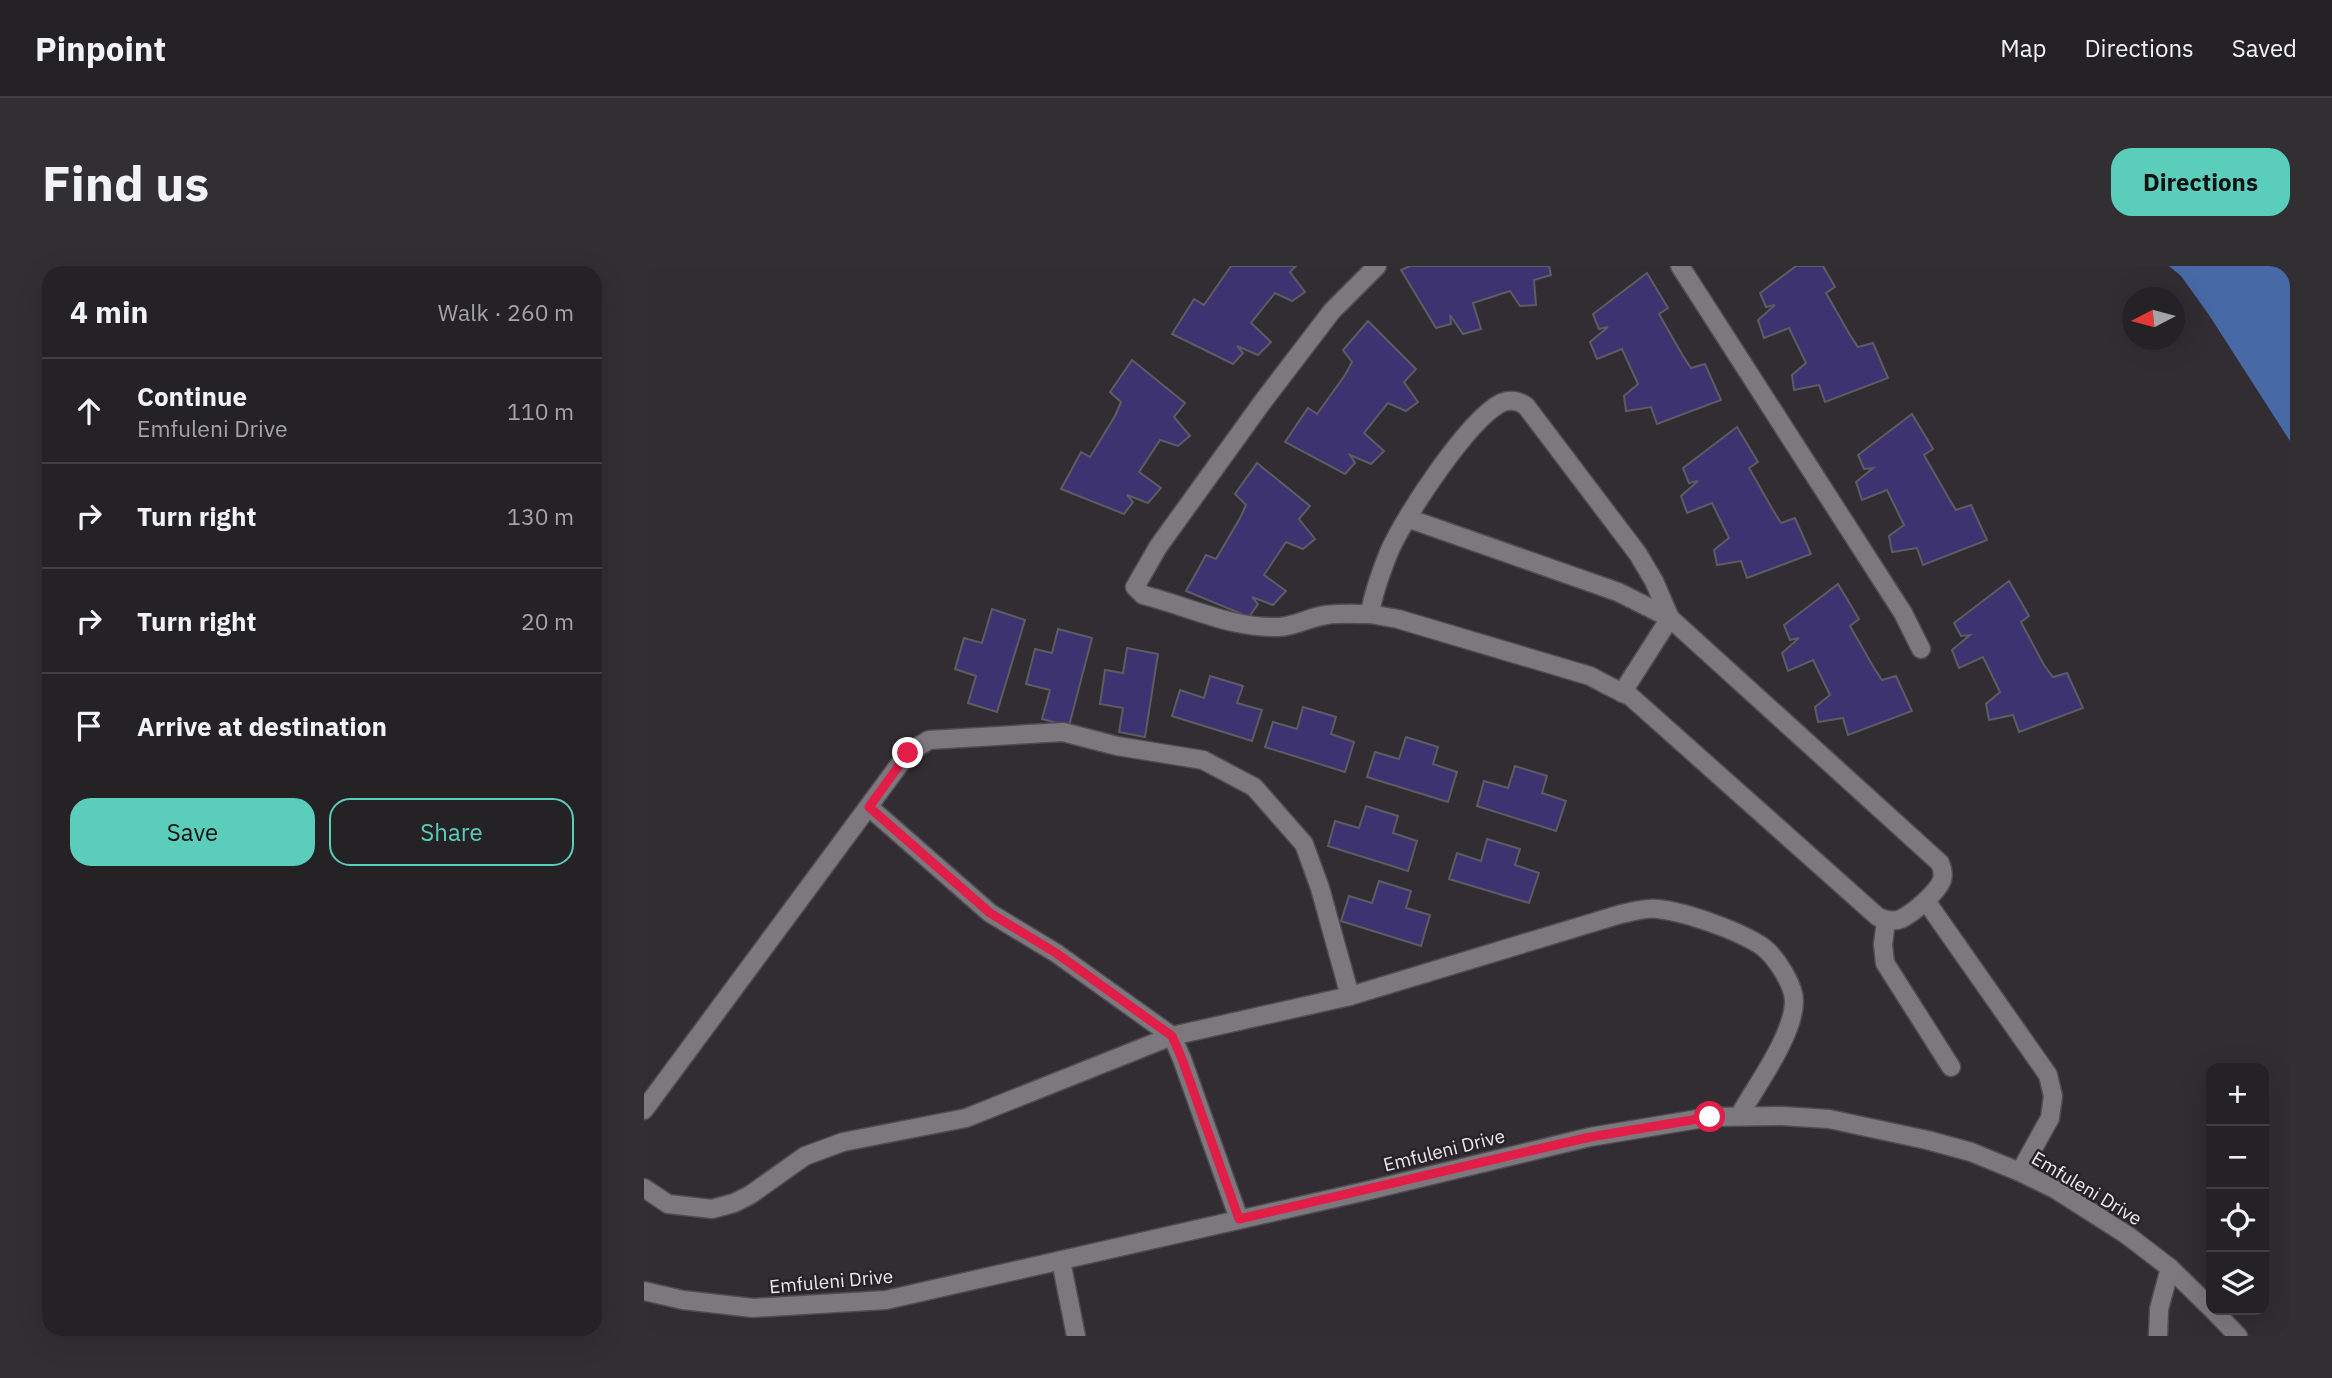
<!DOCTYPE html>
<meta charset="utf-8">
<style>
:root{--surface:#252226;--page:#312f32;--text:#f1f3f6;--muted:#a3a4a7;--line:#423f43;--accent:#5bcebb}
body{margin:0;font-family:"IBM Plex Sans",sans-serif;background:var(--page);color:var(--text)}
.controls{position:absolute;right:21px;bottom:21px;display:grid;overflow:hidden;border-radius:14px;box-shadow:0 7px 28px #0002}
.controls button{width:63px;height:63px;display:grid;place-items:center;padding:0;border:0;border-bottom:2px solid var(--line);background:var(--surface);color:var(--text);font:35px sans-serif}
.compass{position:absolute;left:1478px;top:21px;width:63px;height:63px;border-radius:50%;background:var(--surface);box-shadow:0 7px 28px #0002;rotate:264deg}
.stop{position:absolute;width:21px;height:21px;margin:-16px;border:5px solid #e11d48;border-radius:50%;background:#fff}
.stop.end{background:#e11d48;border-color:#fff;box-shadow:0 2px 7px #0008}
.list{margin:0;padding:0;list-style:none}
h2{display:flex;justify-content:space-between;align-items:center;height:91px;margin:0;padding:0 28px;font-size:30px}
h2 small{font-size:23px;font-weight:400;color:var(--muted)}
.list li{display:grid;grid-template-columns:46px 1fr auto;gap:21px;align-items:center;box-sizing:border-box;height:105px;padding:0 28px;border-top:2px solid var(--line)}
.list b{display:block;font-size:26px;white-space:nowrap}
.list p{margin:0;font-size:23px;white-space:nowrap;color:var(--muted)}
.list em{font-size:23px;font-style:normal;color:var(--muted)}
.actions{display:flex;gap:14px;padding:21px 28px}
.actions a{flex:1;padding:16px 0;border:2px solid var(--accent);border-radius:21px;text-align:center;font-size:24px;color:var(--accent)}
.actions .main{background:var(--accent);color:#111}
.icon{flex:none;width:38px;height:38px;fill:none;stroke:currentColor;stroke-width:2;stroke-linecap:round;stroke-linejoin:round}
.map{position:relative;flex:none;width:1646px;height:1070px;overflow:hidden;border-radius:21px}
header{display:flex;align-items:center;gap:42px;box-sizing:border-box;height:98px;padding:0 35px;background:var(--surface);border-bottom:2px solid var(--line)}
header strong{font-size:33px}
nav{display:flex;gap:38px;margin-inline-start:auto;font-size:24px}
.intro{display:flex;align-items:center;justify-content:space-between;box-sizing:border-box;height:168px;padding:0 42px}
h1{margin:0;font-size:49px}
.button{padding:18px 32px;border-radius:21px;background:var(--accent);color:#111;font-size:24px;font-weight:700}
main{display:flex;gap:42px;padding:0 42px}
aside{flex:1;background:var(--surface);border-radius:21px;box-shadow:0 7px 28px #0002}
.map>svg:first-child{display:block}
</style>
<header>
<strong>Pinpoint</strong>
<nav><a>Map</a><a>Directions</a><a>Saved</a></nav>
</header>
<div class="intro"><h1>Find us</h1><a class="button">Directions</a></div>
<main>
<aside>
<h2>4 min<small>Walk · 260 m</small></h2>
<ul class="list">
<li><svg class="icon" aria-label="ahead" viewBox="0 0 24 24"><path d="M12 20V5M6 11l6-6 6 6"/></svg><div><b>Continue</b><p>Emfuleni Drive</p></div><em>110 m</em></li>
<li><svg class="icon" aria-label="right" viewBox="0 0 24 24"><path d="M7 20v-9h11M14 6l5 5-5 5"/></svg><div><b>Turn right</b></div><em>130 m</em></li>
<li><svg class="icon" aria-label="right" viewBox="0 0 24 24"><path d="M7 20v-9h11M14 6l5 5-5 5"/></svg><div><b>Turn right</b></div><em>20 m</em></li>
<li><svg class="icon" aria-label="arrive" viewBox="0 0 24 24"><path d="M6 21V4h12l-3 4 3 4H6"/></svg><div><b>Arrive at destination</b></div></li>
</ul>
<div class="actions"><a class="main">Save</a><a>Share</a></div>
</aside>
<div class="map">
<svg width="1646" height="1070" viewBox="0 0 1646 1070">
<rect width="100%" height="100%" fill="#312d32"/>
<polygon fill="#4769a5" points="1525,0 1646,0 1646,175 1565,49 1537,10"/>
<g fill="#3e3371" stroke="#5c5c63" stroke-width="2">
<polygon points="587,0 652,0 646,6 661,26 648,35 631,27 607,57 627,76 614,89 593,80 599,87 589,98 528,68 550,33 560,39"/>
<polygon points="766,0 905,0 907,9 890,14 892,39 876,40 866,25 829,37 837,63 819,68 806,49 807,58 792,62 757,4"/>
<polygon points="1152,0 1179,0 1191,21 1182,27 1206,69 1214,81 1229,77 1244,112 1181,136 1175,119 1150,124 1148,109 1162,97 1145,62 1120,72 1114,54 1131,39 1122,41 1116,27"/>
<polygon points="1003,7 1024,42 1015,48 1039,90 1047,102 1061,98 1077,134 1013,158 1007,141 982,145 980,130 994,118 978,83 953,93 946,76 964,61 955,63 949,48"/>
<polygon points="724,55 772,103 760,116 774,136 762,145 744,137 720,167 740,185 727,198 706,189 711,197 701,208 641,176 664,142 673,148 701,109 708,96 699,84"/>
<polygon points="488,94 541,137 530,151 546,170 534,180 516,174 495,206 517,222 504,237 483,229 489,236 480,248 417,223 437,186 446,191 471,150 477,136 466,126"/>
<polygon points="1268,148 1289,183 1280,189 1304,231 1312,244 1327,239 1343,274 1279,299 1273,282 1248,286 1245,270 1260,259 1243,224 1218,234 1212,216 1229,202 1220,203 1214,189"/>
<polygon points="1093,161 1114,196 1105,202 1129,244 1137,257 1151,252 1167,288 1103,312 1097,295 1073,299 1070,284 1085,272 1068,237 1043,247 1037,230 1054,215 1045,217 1039,202"/>
<polygon points="613,197 666,240 655,253 671,273 659,283 642,276 620,309 642,325 629,339 608,331 614,338 605,351 542,325 562,289 572,293 596,252 602,239 591,228"/>
<polygon points="1365,315 1385,350 1377,356 1400,399 1409,411 1423,407 1439,442 1375,466 1369,449 1345,454 1342,438 1356,426 1339,391 1315,402 1308,384 1326,369 1317,370 1310,357"/>
<polygon points="1194,318 1215,353 1206,360 1230,402 1238,414 1252,410 1268,445 1204,469 1199,452 1174,456 1171,441 1186,429 1169,394 1144,405 1138,387 1155,372 1146,374 1140,359"/>
<polygon points="348,343 381,354 353,446 324,437 332,410 311,403 320,372 338,377"/>
<polygon points="414,363 448,372 425,460 398,453 406,424 382,418 391,383 408,387"/>
<polygon points="483,382 514,388 501,471 475,466 479,442 456,438 461,404 479,407"/>
<polygon points="566,410 599,420 593,437 618,444 608,475 528,450 536,424 560,432"/>
<polygon points="659,441 692,451 687,468 710,476 701,506 621,481 629,456 653,463"/>
<polygon points="762,471 794,481 789,498 813,506 804,536 723,511 731,486 755,493"/>
<polygon points="871,500 903,510 898,527 922,535 912,565 833,540 840,515 864,522"/>
<polygon points="722,540 754,550 749,567 773,575 764,605 684,580 691,555 715,562"/>
<polygon points="843,573 876,583 871,599 895,607 885,637 805,613 813,587 837,595"/>
<polygon points="735,615 767,625 762,642 786,649 777,680 697,655 705,630 728,637"/>
</g>
<g fill="none" stroke-linecap="round" stroke-linejoin="round">
<g stroke="#504c51" stroke-width="21">
<g id="minor">
<polyline points="1036,0 1259,347 1277,383"/>
<path d="M763 252 974 326 1026 352 1296 597C1298 602 1300 608 1298 614 1293 627 1269 647 1257 653 1249 656 1241 654 1234 651L986 430C972 424 959 417 946 410L754 353 726 348C729 327 737 306 745 286 760 251 824 154 857 137 866 133 875 135 882 140L994 288 1010 315 1026 352 978 427"/>
<path d="M726 348C712 348 696 347 682 349 666 351 652 360 635 361 588 363 544 340 499 329L491 321 514 281 620 134 688 45 733 0"/>
<polyline points="225,541 346,647 412,687 528,770 538,793 595,953"/>
<polyline points="1282,635 1404,809 1409,830 1406,852 1376,906"/>
<polyline points="1242,655 1239,678 1241,697 1307,801"/>
<polyline points="0,844 264,487 285,474 419,466 473,480 559,494 610,521 660,578 676,622 706,730"/>
<path d="M0 922 24 938 68 943 90 937 106 929 161 890 199 876 322 852 528 770 706 730 977 648C988 646 1002 641 1014 643 1042 646 1096 665 1119 681 1132 691 1150 719 1150 735 1150 769 1112 820 1095 850"/>
<polyline points="417,995 432,1070"/>
<polyline points="0,1025 39,1034 109,1042 242,1034 722,925 946,871 1066,851 1138,850 1185,853 1283,874 1327,886 1376,906 1411,923 1483,969 1526,1002 1567,1042"/>
<polyline points="1569,1044 1594,1070"/>
<polyline points="1514,1070 1515,1043 1526,1002"/>
</g>
</g>
<use href="#minor" stroke="#7c787e" stroke-width="18"/>
</g>
<g fill="none" stroke-linecap="round" stroke-linejoin="round">
<polyline stroke="#e11d48" stroke-width="9" points="264,487 225,541 346,647 412,687 528,770 538,793 595,953 946,871 1066,851"/>
</g>
<g text-anchor="middle" dominant-baseline="central" stroke-width="5" stroke-linejoin="round" paint-order="stroke">
<g font-size="19" fill="#ebe9ec" stroke="#272328">
<text transform="translate(800 884) rotate(-14)">Emfuleni Drive</text>
<text transform="translate(1443 922) rotate(31)">Emfuleni Drive</text>
<text transform="translate(187 1015) rotate(-5)">Emfuleni Drive</text>
</g>
</g>
</svg>
<div class="controls">
<button>+</button>
<button>−</button>
<button><svg class="icon" aria-label="locate" viewBox="0 0 24 24"><circle cx="12" cy="12" r="6"/><path d="M12 2v4M12 18v4M2 12h4M18 12h4"/></svg></button>
<button><svg class="icon" aria-label="layers" viewBox="0 0 24 24"><path d="M12 4l9 5-9 5-9-5zM3 14l9 5 9-5"/></svg></button>
</div>
<svg class="compass" viewBox="-18 -18 36 36"><path d="M0-13l5 13h-10z" fill="#e53935"/><path d="M0 13l5-13h-10z" fill="#a3a4a7"/></svg>
<div class="stop" style="left:1066px;top:851px"></div>
<div class="stop end" style="left:264px;top:487px"></div>
</div>
</main>
